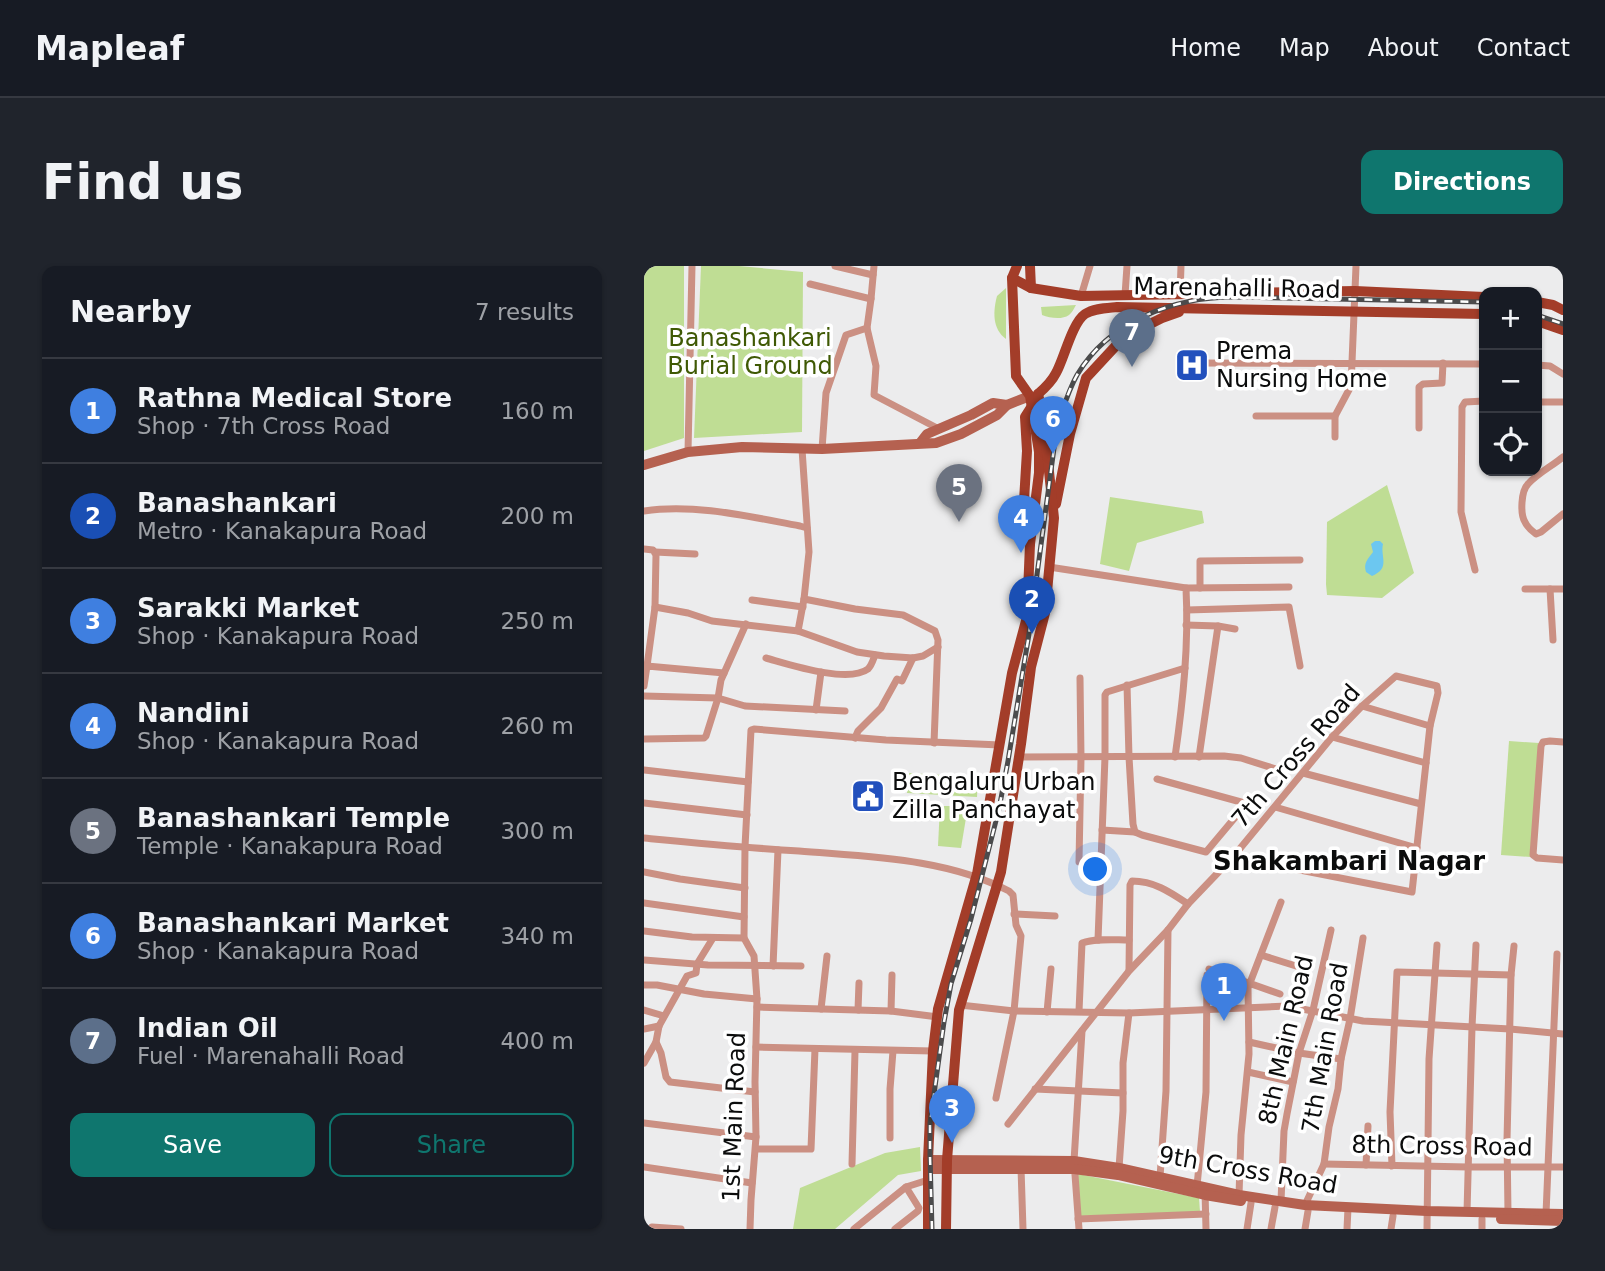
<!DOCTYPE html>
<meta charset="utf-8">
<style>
:root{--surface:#171b24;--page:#20242c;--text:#f1f3f6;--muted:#9ea1a6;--line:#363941;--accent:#0f766e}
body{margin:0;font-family:"DejaVu Sans",sans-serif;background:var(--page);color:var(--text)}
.controls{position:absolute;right:21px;top:21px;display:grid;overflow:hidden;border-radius:14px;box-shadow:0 2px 5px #0004}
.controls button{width:63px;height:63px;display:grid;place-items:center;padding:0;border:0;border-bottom:2px solid var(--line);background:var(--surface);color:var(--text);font:35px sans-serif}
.you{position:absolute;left:452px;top:604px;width:24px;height:24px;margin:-18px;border:5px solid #fff;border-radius:50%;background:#1a73e8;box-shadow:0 0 0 10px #1a73e833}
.badge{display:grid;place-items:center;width:46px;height:46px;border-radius:50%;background:var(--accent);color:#fff;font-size:23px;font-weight:700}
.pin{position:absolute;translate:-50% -58px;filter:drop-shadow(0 2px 4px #0008)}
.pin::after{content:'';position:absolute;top:37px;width:24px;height:21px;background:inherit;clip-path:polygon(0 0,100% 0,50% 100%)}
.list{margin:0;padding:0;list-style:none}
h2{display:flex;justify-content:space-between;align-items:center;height:91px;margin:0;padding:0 28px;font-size:30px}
h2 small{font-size:23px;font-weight:400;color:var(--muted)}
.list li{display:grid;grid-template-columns:46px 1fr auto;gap:21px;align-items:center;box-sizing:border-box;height:105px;padding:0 28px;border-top:2px solid var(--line)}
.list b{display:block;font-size:26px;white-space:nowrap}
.list p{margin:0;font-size:23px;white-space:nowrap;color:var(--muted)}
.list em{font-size:23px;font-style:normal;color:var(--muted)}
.actions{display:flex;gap:14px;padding:21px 28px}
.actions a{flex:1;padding:16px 0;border:2px solid var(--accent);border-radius:14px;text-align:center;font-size:24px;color:var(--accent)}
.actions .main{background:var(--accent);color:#fff}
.icon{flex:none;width:38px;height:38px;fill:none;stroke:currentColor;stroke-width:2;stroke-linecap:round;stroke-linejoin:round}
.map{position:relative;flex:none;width:919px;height:963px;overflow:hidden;border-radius:14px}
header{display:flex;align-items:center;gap:42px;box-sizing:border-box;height:98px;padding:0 35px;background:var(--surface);border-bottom:2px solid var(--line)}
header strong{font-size:33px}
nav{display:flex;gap:38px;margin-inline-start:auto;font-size:24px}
.intro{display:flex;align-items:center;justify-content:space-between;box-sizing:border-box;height:168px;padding:0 42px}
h1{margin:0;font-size:49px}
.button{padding:18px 32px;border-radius:14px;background:var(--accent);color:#fff;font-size:24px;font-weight:700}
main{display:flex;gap:42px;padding:0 42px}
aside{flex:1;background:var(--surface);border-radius:14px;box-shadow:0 2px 5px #0004}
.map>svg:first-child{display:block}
</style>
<header>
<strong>Mapleaf</strong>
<nav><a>Home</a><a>Map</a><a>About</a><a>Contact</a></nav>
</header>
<div class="intro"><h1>Find us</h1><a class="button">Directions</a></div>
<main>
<aside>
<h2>Nearby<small>7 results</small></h2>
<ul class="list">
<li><span class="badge" style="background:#3f7fe0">1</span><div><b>Rathna Medical Store</b><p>Shop · 7th Cross Road</p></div><em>160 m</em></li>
<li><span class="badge" style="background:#1a4fb4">2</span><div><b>Banashankari</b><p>Metro · Kanakapura Road</p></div><em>200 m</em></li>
<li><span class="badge" style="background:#3f7fe0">3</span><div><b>Sarakki Market</b><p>Shop · Kanakapura Road</p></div><em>250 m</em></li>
<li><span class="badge" style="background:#3f7fe0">4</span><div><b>Nandini</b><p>Shop · Kanakapura Road</p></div><em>260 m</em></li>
<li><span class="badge" style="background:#6b7280">5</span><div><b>Banashankari Temple</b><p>Temple · Kanakapura Road</p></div><em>300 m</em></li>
<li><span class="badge" style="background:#3f7fe0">6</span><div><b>Banashankari Market</b><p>Shop · Kanakapura Road</p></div><em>340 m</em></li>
<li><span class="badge" style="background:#5c6f8a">7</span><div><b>Indian Oil</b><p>Fuel · Marenahalli Road</p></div><em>400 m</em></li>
</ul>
<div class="actions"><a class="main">Save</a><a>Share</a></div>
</aside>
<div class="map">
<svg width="919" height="963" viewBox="0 0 919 963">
<rect width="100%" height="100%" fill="#ececed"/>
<g fill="#bfdd94">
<polygon points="0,0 40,0 40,172 0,185"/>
<polygon points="57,0 95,0 159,6 158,166 50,172"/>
<path d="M362 22V73C348 63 349 45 353 30Z"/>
<path d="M432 39C430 42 429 46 425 49 418 54 406 52 398 49L397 41Z"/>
<polygon points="743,219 770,307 738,332 683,329 682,318 683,256"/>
<polygon points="466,231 558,245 560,257 493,277 485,305 456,298"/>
<polygon points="865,475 895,477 887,591 857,589"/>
<polygon points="264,507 334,511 333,531 263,527"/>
<polygon points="296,540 324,540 317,582 294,580"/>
<polygon points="276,881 277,905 254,909 191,963 149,963 156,922 241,887"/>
<polygon points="434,908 555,932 556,946 436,950"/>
</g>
<path fill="#6cc7f0" d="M731 275H736L739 278C736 291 747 302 728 310L722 306C719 297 724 293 729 286L727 278Z"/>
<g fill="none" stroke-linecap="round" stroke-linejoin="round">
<g stroke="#cb9083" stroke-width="7">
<polyline points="191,0 229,9"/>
<polyline points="166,18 227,33"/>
<polyline points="481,29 483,0"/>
<polyline points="536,29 537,0"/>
<polyline points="437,30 446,0"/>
<polyline points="223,62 232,100 230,129 295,163"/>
<polyline points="555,97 840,98"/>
<polyline points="893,99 906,100 919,108"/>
<polyline points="893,136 919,136"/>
<polyline points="612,150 691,150"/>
<polyline points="775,162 775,121 779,118 798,117 799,97"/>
<polyline points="691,171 691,150 707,120 712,0"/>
<polyline points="178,183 182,127 202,69 223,62 227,33 230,0"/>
<polyline points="44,186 48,0"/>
<path d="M919 191C908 200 893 208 884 218 877 225 876 248 881 256 883 261 888 265 892 268L897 266 919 248"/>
<path d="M0 245C50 237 107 251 156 260L163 262"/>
<polyline points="0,283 9,284 12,289 11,341 3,400"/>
<polyline points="11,286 51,288"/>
<path d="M405 301 542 322C545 379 539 435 531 491"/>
<polyline points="831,304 817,246 818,141 821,136 840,135"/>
<polyline points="542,322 645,321"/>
<polyline points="556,322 556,295 656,294"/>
<polyline points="881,323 919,323"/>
<polyline points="906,323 909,374"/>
<polyline points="160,333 211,343 259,349 291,365 294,374 290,477"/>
<polyline points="108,334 159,341"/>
<polyline points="11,341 44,347 68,355 154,365 213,386 240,390 269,392 279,390 294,381"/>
<polyline points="543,344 645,341 656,400"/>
<polyline points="542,359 574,360 591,363"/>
<polyline points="154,365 160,333 165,286 158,183"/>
<path d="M122 392C144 398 204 418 224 403 228 399 229 394 231 389"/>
<polyline points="483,419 485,491 489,558 491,566 498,569 562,586 599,542 597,536 513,513"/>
<polyline points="0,420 3,400 80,407"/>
<polyline points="0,430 74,432 101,440 201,445"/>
<polyline points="718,440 786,460"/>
<polyline points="172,444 177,406"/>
<polyline points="688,471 782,497"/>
<polyline points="211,472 214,465 237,442 253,413 258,415 269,392"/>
<polyline points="1,473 60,472 62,470 74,432 77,414 102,358"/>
<polyline points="919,476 906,475 899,476 897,480 889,589 893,592 919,594"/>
<polyline points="375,491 580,490 597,492 632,503"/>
<polyline points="555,491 574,360"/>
<polyline points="0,504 104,516"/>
<polyline points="659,507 777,538"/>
<polyline points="0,537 103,549"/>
<polyline points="631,541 773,582"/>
<polyline points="458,564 491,566"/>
<path d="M0 572C52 577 103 582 155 585 226 591 301 592 365 625L369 629 372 659 377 670 370 745 352 832"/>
<polyline points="435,596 437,492 436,412"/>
<polyline points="0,606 36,613 101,622"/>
<polyline points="0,637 100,651"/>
<polyline points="370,648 411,650"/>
<polyline points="0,665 48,671 100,672"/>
<polyline points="69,672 53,698 52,707 43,710 15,760 12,776 17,787 22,811 26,816 111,826"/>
<polyline points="454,674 461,491 461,429 463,426 541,402"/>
<polyline points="617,689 652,700"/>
<polyline points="0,694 64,699 157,700"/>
<polyline points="129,700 134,584"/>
<polyline points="565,703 636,728"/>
<path d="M485 704 486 619 488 615C510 615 526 626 544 638"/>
<polyline points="0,719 13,719 60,728 113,733"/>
<polyline points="316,739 370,745 485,747 643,740 719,755 866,763 919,768"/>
<polyline points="113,741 247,745 294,751"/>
<polyline points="177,743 183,690"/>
<polyline points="0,744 20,750"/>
<polyline points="214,744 215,717"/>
<polyline points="247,745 248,709"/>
<path d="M435 745 438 677C452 672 470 674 485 674"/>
<polyline points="403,746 407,703"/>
<polyline points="0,763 15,760"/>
<polyline points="605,776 655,787 697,793"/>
<polyline points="112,781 289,785"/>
<polyline points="0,797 12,776"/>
<polyline points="604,806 649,816"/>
<polyline points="391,823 479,827"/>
<polyline points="0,857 112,871"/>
<polyline points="364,858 485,705 524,664 544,638 589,591 688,471 718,440 752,410 793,420 794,427 786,460 768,626 589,591"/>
<polyline points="246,872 246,823 249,785"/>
<polyline points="112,883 167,883 171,783"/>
<polyline points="208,898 211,785"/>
<polyline points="680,898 824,901 919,901"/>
<polyline points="722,899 724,860"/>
<polyline points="748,900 746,846 753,706 867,709"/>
<polyline points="0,901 108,917"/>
<polyline points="377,902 379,963"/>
<polyline points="475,902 479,845 479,797 485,747"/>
<polyline points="516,911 522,825 524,664"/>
<polyline points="553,920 562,826 563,709"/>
<polyline points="561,925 562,963"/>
<polyline points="595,929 597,869 605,788 604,722 637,636"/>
<polyline points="637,935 640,865 643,848 655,787 669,744 687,664"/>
<polyline points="661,939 680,898 685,861 694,823 697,793 706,753 719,672"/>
<polyline points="823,946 828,761 832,679"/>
<polyline points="864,947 863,874 867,709 870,680"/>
<polyline points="902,948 913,688"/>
<polyline points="434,953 562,948"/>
<polyline points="8,961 37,963"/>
<polyline points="106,963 107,934 112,871 111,816 113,733 110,690 100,672 101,581 107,464 110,463 242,474 356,479"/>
<polyline points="210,963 262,921 284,914"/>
<polyline points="251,963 274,945 275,942 262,921"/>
<polyline points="435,963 430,895 438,765"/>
<polyline points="603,963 607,937"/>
<polyline points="627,963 631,941"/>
<polyline points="661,963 664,945"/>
<polyline points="703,963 704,942"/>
<polyline points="747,963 749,950"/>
<polyline points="783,963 785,793 793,679"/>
<polyline points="838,963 838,953"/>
</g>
<g stroke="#b56150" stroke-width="10">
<polyline points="276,177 283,168 327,149 349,137 363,139"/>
<polyline points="0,199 44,186 98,181 178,183 292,177 317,168 353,149 363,139 386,130"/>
<polyline points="284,894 430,895 475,902 595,929 661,939 783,945 919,948"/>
<polyline points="284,903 430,903 474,909 561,929 597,935"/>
<polyline points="857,953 919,955"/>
</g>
<g stroke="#a33d29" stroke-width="10">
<polyline points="386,0 387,22"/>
<polyline points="368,12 387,22 437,30 711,25 840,31"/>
<polyline points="893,36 909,39 919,44"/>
<polyline points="893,55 919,64"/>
<path d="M394 128C401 122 408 115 412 107 420 93 428 57 441 48 450 42 462 42 473 41L840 48"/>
<polyline points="412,238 426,168 442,112 480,71 518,52 535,46"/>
<polyline points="386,278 378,268 383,185 381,151 388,140"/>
<polyline points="284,963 284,894 289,785 294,743 333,608 368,407 383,351 386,278 395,207 395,186 386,130 372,110 368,12 373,0"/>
<polyline points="302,963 303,894 315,744 357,606 377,478 387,401 401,347 410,252 399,150 394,128"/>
</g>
<g stroke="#4b4b4c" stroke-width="5">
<g id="rail">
<polyline points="893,49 919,58"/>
<path d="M288 963 286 890V857L300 756 307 718 327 653 355 543 364 495 385 368 413 160C419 143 424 125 433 109 465 55 530 31 590 31L840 36"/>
</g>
</g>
<use href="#rail" stroke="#fff" stroke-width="2.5" stroke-dasharray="8" stroke-linecap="butt"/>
</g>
<defs>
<g id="hospital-square" transform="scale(1.75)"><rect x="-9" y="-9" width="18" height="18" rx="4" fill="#2250bd" stroke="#fff"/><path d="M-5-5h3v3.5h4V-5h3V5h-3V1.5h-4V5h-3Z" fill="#fff"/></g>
<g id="civic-square" transform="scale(1.75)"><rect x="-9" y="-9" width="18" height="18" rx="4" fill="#2250bd" stroke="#fff"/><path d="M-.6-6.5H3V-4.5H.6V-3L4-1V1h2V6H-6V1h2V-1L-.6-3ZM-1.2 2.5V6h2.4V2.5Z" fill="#fff"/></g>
</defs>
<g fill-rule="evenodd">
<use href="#hospital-square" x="548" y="99"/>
<use href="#civic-square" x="224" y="530"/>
</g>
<g text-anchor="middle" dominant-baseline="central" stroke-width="7" stroke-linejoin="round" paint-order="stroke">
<g font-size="24" fill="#0b0c0c" stroke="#fff">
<text transform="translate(593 22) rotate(1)">Marenahalli Road</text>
<text transform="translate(652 490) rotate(-49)">7th Cross Road</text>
<text transform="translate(642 774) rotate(-77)">8th Main Road</text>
<text transform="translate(681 782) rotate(-80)">7th Main Road</text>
<text transform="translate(90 851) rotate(-88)">1st Main Road</text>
<text transform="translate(798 880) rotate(1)">8th Cross Road</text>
<text transform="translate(604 904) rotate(10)">9th Cross Road</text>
</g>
<g font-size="24" fill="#3f5904" stroke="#fff">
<text x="106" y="72">Banashankari<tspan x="106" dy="28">Burial Ground</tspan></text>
</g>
<g font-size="24" fill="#0b0c0c" stroke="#fff" text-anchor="start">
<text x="572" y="85">Prema<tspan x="572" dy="28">Nursing Home</tspan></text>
<text x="248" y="516">Bengaluru Urban<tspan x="248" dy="28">Zilla Panchayat</tspan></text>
</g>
<g font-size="26" font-weight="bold" fill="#0b0c0c" stroke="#fff">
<text x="705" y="595">Shakambari Nagar</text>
</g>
</g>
</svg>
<div class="controls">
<button>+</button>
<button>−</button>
<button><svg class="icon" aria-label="locate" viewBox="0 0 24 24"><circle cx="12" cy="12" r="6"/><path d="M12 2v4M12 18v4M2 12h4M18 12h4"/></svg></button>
</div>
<div class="you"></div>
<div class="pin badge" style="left:580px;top:755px;background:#3f7fe0">1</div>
<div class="pin badge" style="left:388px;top:368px;background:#1a4fb4">2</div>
<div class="pin badge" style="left:308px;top:877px;background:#3f7fe0">3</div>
<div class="pin badge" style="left:377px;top:287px;background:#3f7fe0">4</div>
<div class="pin badge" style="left:315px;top:256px;background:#6b7280">5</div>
<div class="pin badge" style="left:409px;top:188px;background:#3f7fe0">6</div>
<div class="pin badge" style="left:488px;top:101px;background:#5c6f8a">7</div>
</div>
</main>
